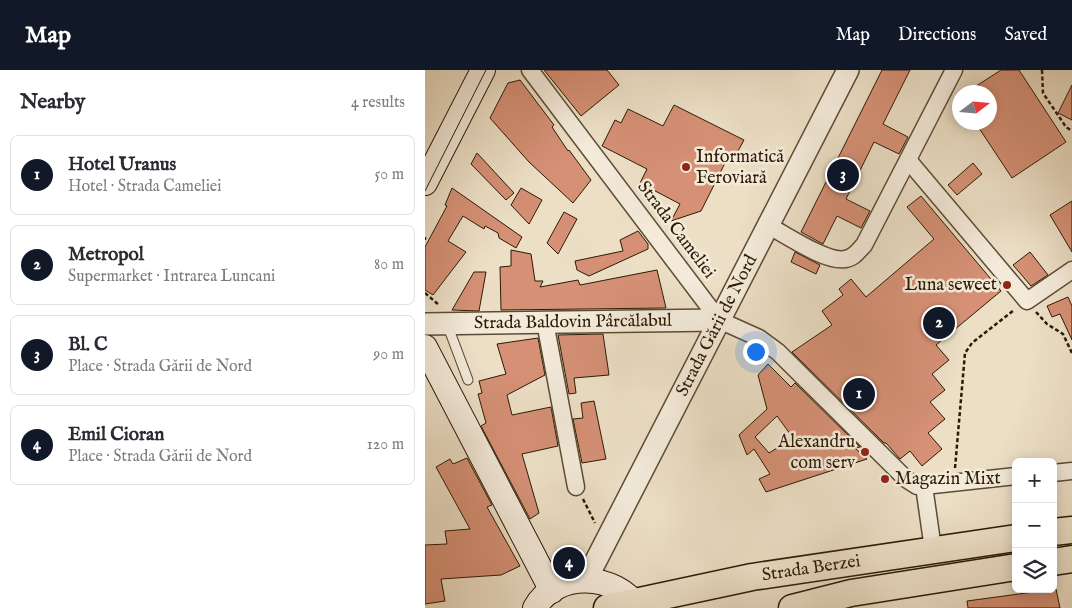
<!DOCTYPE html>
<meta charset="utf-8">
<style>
:root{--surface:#fff;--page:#f7f7f7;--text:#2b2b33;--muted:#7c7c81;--line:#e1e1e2;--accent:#111827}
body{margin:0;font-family:"IM FELL English",serif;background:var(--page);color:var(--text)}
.controls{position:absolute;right:15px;bottom:15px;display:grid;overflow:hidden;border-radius:8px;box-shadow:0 2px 12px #0003}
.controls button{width:45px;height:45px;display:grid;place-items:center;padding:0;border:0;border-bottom:1px solid var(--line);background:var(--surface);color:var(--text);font:25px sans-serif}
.compass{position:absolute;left:527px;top:15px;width:45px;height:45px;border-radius:50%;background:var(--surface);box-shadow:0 2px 12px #0003;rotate:74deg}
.you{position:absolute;left:330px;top:281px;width:18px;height:18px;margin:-12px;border:4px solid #fff;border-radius:50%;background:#1a73e8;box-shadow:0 0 0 8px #1a73e833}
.badge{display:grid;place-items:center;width:32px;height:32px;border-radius:50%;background:var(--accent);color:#fff;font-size:16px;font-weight:700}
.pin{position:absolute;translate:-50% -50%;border:2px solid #fff;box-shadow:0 1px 5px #0006}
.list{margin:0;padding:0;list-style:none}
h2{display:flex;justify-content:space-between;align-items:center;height:65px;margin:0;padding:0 20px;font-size:21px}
h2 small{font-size:16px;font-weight:400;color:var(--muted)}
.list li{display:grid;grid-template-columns:32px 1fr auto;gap:15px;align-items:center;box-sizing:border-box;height:80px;margin:0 10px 10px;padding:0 10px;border:1px solid var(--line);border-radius:8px}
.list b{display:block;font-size:19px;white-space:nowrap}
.list p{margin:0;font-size:16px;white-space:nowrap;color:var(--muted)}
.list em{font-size:16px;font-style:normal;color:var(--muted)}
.icon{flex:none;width:28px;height:28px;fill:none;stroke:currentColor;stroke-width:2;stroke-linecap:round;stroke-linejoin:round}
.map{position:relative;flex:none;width:647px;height:538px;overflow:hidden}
header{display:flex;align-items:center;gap:30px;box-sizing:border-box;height:70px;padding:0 25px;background:var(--accent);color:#fff}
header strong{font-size:24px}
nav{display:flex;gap:28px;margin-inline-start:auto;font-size:18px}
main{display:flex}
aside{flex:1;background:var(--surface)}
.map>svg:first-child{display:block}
</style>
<header>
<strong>Map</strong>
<nav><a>Map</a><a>Directions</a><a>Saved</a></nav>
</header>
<main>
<aside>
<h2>Nearby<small>4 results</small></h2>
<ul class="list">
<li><span class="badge">1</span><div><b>Hotel Uranus</b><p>Hotel · Strada Cameliei</p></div><em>50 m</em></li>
<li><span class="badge">2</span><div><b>Metropol</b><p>Supermarket · Intrarea Luncani</p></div><em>80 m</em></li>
<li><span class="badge">3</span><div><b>Bl. C</b><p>Place · Strada Gării de Nord</p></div><em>90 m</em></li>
<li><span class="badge">4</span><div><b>Emil Cioran</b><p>Place · Strada Gării de Nord</p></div><em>120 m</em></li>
</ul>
</aside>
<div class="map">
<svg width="647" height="538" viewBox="0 0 647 538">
<rect width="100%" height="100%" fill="#ecdfc6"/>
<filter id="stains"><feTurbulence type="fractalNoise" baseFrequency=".004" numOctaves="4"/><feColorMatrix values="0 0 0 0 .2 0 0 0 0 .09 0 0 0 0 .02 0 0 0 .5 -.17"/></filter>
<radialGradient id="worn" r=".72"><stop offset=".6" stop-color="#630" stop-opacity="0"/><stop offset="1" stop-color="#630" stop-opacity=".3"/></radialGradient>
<g fill="#d59075" stroke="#2c1b03" fill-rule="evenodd">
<polygon points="119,0 182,0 194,15 156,46"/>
<polygon points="457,0 485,0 458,54 483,67 474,84 449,72 421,129 445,141 436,158 412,146 398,174 376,162"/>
<polygon points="576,0 594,0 641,72 587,108 550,52 564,52 564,22 542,22"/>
<polygon points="95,10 129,55 127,57 143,81 144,80 166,110 148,133 104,92 65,48 83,13"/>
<polygon points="647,15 647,50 633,43"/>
<polygon points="249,35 319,70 312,83 307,81 305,83 276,141 246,151 255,134 215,113 222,99 177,76 190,50 196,53 203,39 238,56"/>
<polygon points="52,83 89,123 81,130 46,94"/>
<polygon points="548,93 557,104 532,125 523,115"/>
<polygon points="27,118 97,167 91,178 74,168 73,163 60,156 59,159 38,146 23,171 41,182 8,225 0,220 0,177 22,136 20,135"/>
<polygon points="96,118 117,130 104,154 86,135"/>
<polygon points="496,126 576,221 511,275 524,290 507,304 520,320 505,332 520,349 503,363 517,379 497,396 485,381 475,389 461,373 459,373 367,282 407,255 397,241 418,225 414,219 426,209 441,227 509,169 482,137"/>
<polygon points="647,131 647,182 625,145"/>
<polygon points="139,142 152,149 133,184 122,173"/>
<polygon points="213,161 223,174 223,179 164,206 152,200 150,191 198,181 195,170"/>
<polygon points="86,180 106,184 110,211 118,211 115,217 153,210 155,215 232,200 241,238 76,240 75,197 86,196"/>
<polygon points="370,182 395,195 391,204 366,192"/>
<polygon points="605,182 623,205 606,216 588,195"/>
<polygon points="49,202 61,202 54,241 27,240"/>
<polygon points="643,227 647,236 647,270 635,244 627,247 622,236"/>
<polygon points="178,264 184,305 149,308 151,323 144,324 133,265"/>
<polygon points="113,268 120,305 82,325 87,345 126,337 133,376 97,384 114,443 105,449 56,356 61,353 53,324 57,323 54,311 81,304 72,274"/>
<path d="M343 294 366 317 370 313 435 377 430 378 442 389 341 422 334 409 345 404 329 379 322 385 314 365 342 339 333 305ZM352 346 368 368 344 383 330 367Z"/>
<polygon points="169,331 181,389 157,393 148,349 158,348 156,333"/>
<polygon points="42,388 67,435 62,437 95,496 76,505 16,509 20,531 0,534 0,475 22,474 20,461 45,459 11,397 25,389 28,394"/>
<polygon points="631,519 635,538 543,538 542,531"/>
</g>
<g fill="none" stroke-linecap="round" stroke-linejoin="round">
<g stroke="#5c4c34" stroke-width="11">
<polyline id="service" points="22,254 43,310"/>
</g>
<g stroke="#5c4c34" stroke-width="19">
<g id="minor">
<polyline points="105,0 294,250 334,268 353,282 481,409 492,416 499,416 591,406"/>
<polyline points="483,90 602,231 647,200"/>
<path d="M344 156C361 165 402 193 420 189 429 188 433 181 439 175L529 0"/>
<polyline points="120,252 151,417"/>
<polyline points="628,403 647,401"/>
<polyline points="499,416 508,479"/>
</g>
</g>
<g stroke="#5c4c34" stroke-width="24">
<g id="tertiary">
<path id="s1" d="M0 254 294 250"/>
<path id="s2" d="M161 510 423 0"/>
</g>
</g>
<g stroke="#2c1b03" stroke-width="26">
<g id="secondary">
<polyline points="0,113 58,0"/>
<polyline points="0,277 127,521"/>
<path d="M110 538C131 500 191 503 213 538"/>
</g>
</g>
<g stroke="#2c1b03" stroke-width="29">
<g id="primary">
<polyline points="628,462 647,460"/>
<polyline points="628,492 647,489"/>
<path id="s3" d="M182 538 327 507 591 468"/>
<polyline points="367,538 426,523 591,497"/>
</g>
</g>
<g stroke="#2c1b03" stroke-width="2.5" stroke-dasharray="4 2.5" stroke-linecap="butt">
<polyline points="617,0 618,23 641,57 647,61"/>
<polyline points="0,167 0,170"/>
<polyline points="0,223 14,235"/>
<polyline points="611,242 622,254 638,264 647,283"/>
<polyline points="530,398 540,283 547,273 589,240"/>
<polyline points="158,429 170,453"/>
</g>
<use href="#service" stroke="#f3eada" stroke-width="9"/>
<use href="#minor" stroke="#f3eada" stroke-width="16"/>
<use href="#tertiary" stroke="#f3eada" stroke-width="21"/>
<use href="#secondary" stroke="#f3eada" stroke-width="24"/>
<use href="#primary" stroke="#ecdfc6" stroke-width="26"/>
<polyline stroke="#2c1b03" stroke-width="1" points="0,121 61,0"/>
</g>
<g fill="#8f2418" stroke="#f3eada" stroke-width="2">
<circle cx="261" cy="97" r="5"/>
<circle cx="582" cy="215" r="5"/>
<circle cx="440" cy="382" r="5"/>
<circle cx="460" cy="409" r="5"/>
</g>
<g text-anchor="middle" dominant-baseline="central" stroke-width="5" stroke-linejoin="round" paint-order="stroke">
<g font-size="18" fill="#2c1b03" stroke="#f3eada" text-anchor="start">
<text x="271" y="87">Informatică<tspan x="271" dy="21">Feroviară</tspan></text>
<text x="572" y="215" text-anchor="end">Luna seweet</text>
<text x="430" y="372" text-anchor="end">Alexandru<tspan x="430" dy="21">com serv</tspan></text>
<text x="470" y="409">Magazin Mixt</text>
</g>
<g font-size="18" fill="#2c1b03" stroke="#f3eada">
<text transform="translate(251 160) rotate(53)">Strada Cameliei</text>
<text stroke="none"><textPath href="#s1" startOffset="148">Strada Baldovin Pârcălabul</textPath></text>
<text stroke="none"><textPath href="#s2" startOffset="286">Strada Gării de Nord</textPath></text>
<text stroke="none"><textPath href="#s3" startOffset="208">Strada Berzei</textPath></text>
</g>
</g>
<rect width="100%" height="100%" filter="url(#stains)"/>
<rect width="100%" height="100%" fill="url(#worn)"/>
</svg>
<div class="controls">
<button>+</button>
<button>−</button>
<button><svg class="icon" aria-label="layers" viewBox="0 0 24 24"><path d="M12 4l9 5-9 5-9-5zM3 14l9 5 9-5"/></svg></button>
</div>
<svg class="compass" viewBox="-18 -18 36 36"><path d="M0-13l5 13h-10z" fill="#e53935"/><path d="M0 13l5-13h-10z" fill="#7c7c81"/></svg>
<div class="you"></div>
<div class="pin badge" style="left:434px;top:324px">1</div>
<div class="pin badge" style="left:514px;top:253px">2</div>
<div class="pin badge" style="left:418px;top:105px">3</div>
<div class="pin badge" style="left:144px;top:493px">4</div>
</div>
</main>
